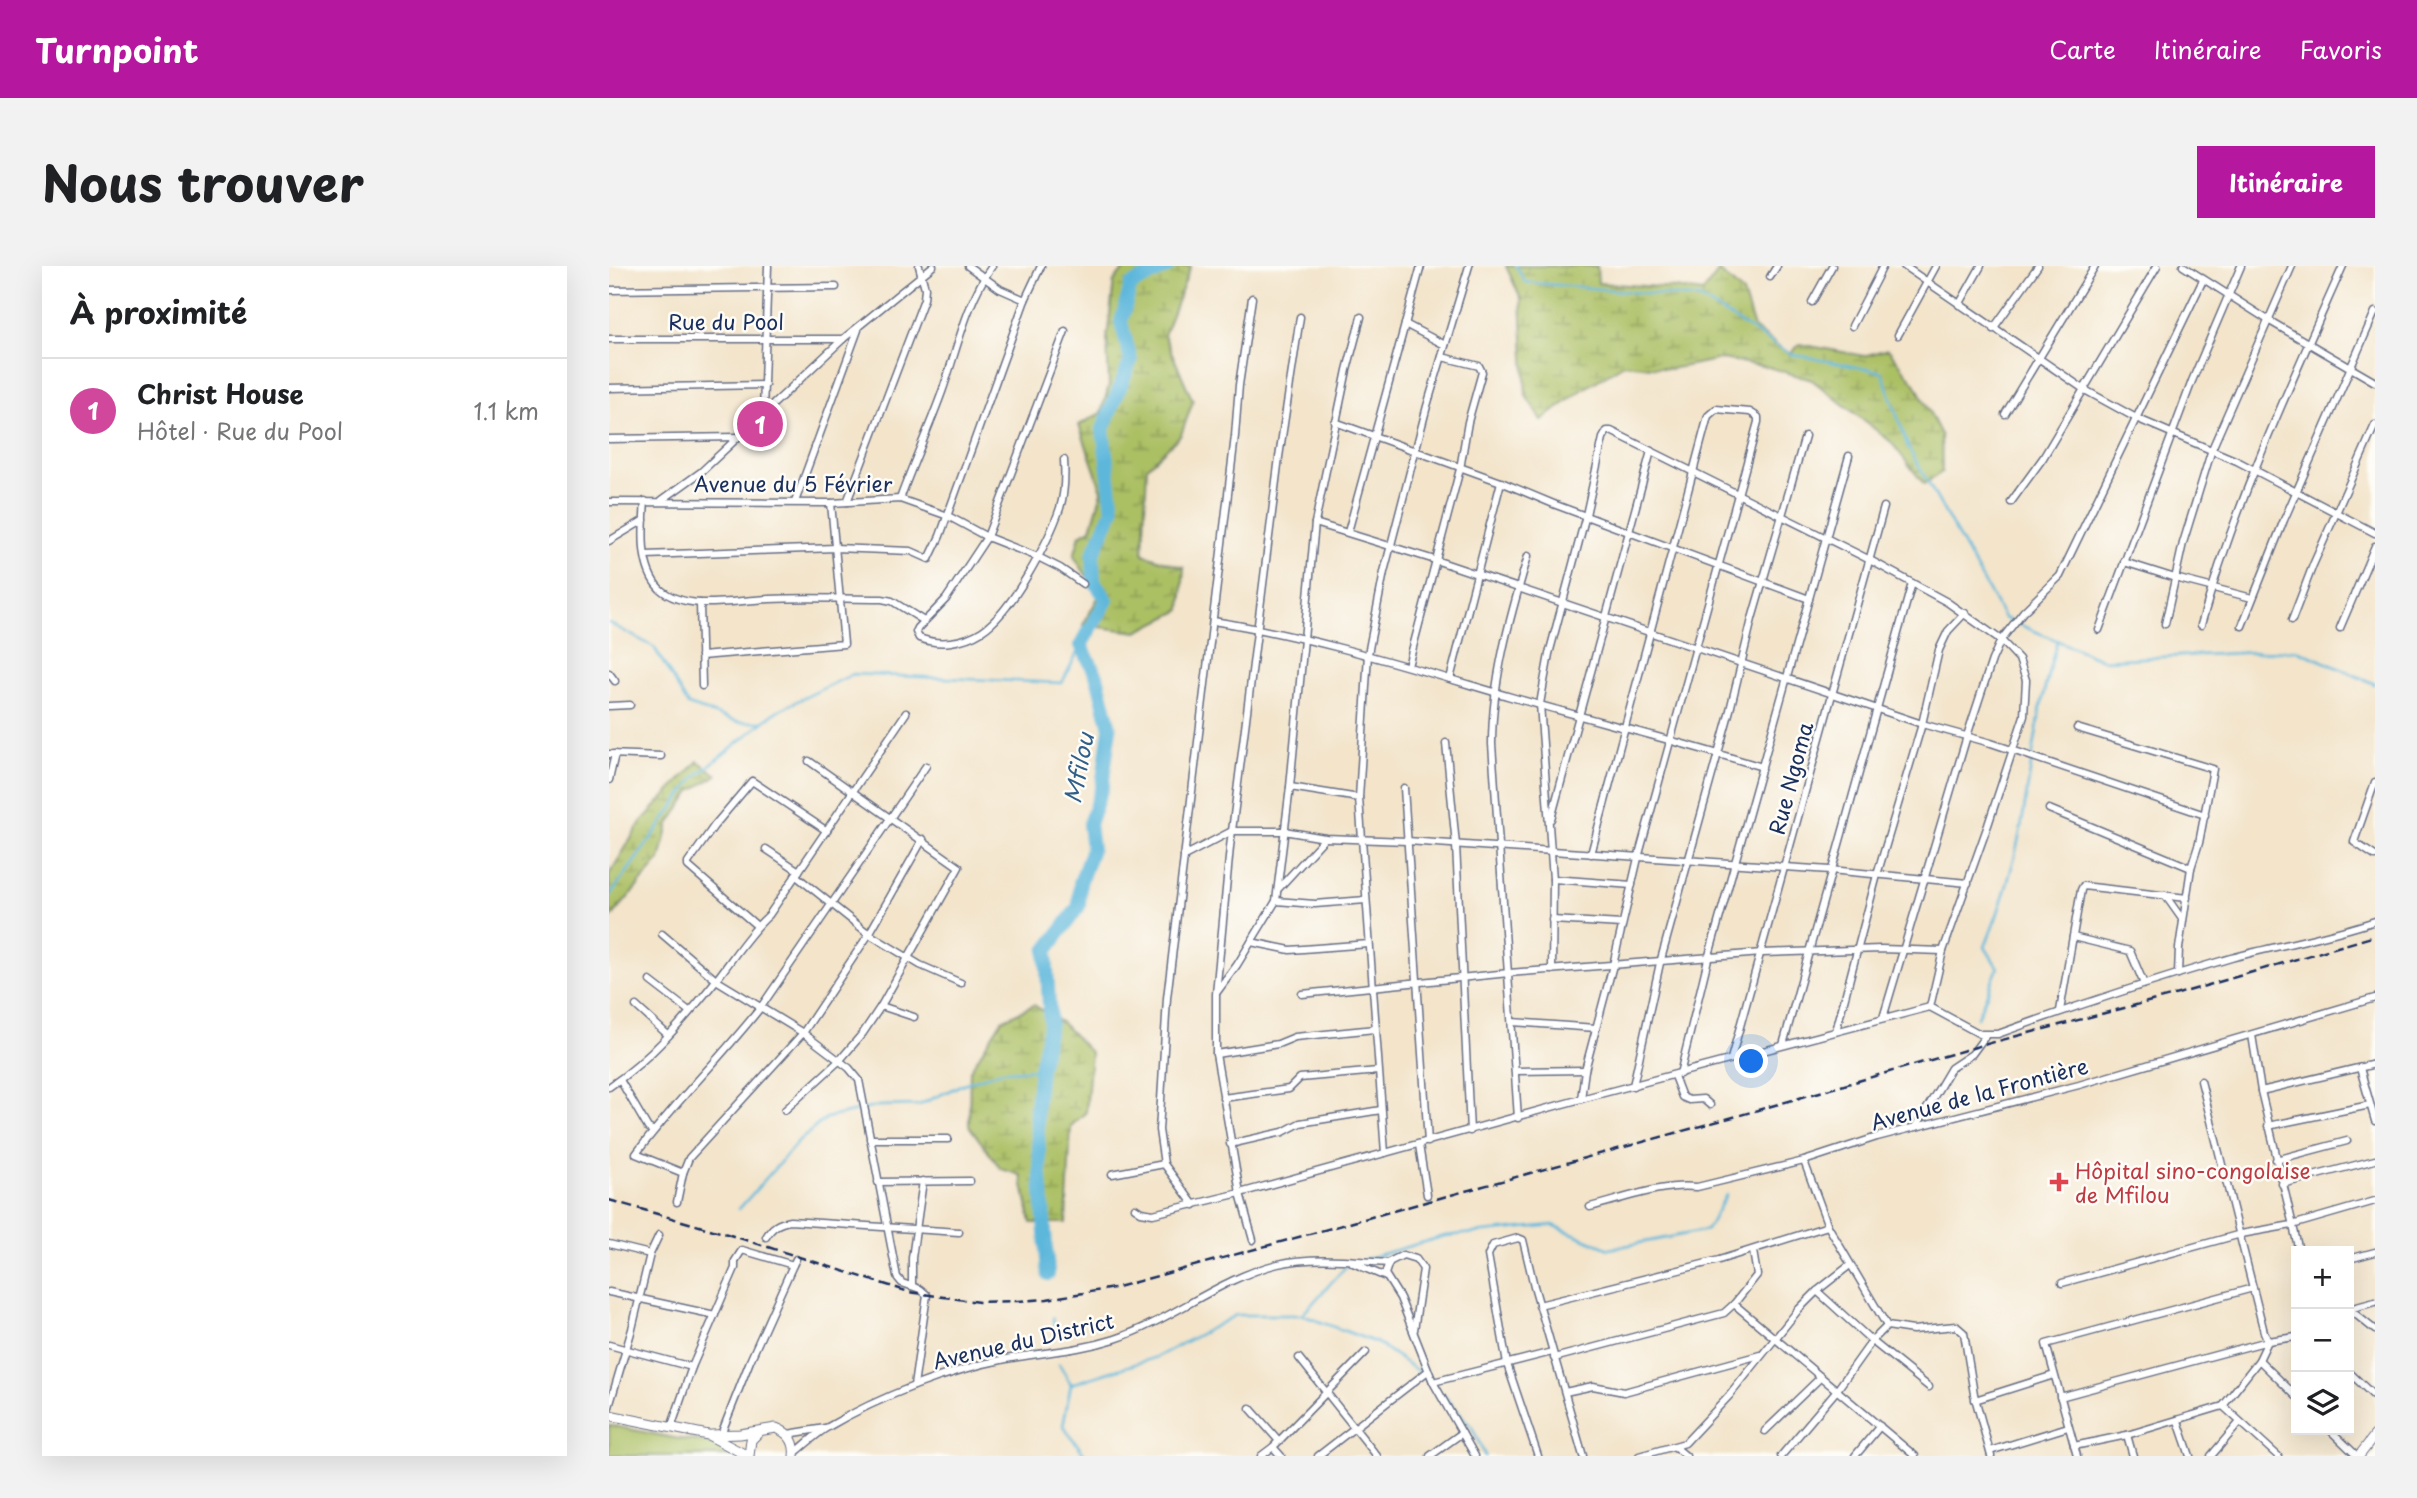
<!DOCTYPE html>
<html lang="fr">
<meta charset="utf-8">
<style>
:root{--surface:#fff;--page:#f2f2f2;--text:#202124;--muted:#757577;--line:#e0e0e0;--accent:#b5179e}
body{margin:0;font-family:"Playpen Sans",sans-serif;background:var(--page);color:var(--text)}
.controls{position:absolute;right:21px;bottom:21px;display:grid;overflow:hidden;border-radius:0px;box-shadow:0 7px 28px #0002}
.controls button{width:63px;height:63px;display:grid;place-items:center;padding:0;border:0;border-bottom:2px solid var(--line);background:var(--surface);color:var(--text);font:35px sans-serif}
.you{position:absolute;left:1143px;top:796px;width:24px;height:24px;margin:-18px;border:5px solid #fff;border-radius:50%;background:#1a73e8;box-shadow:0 0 0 10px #1a73e833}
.badge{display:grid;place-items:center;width:46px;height:46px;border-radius:50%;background:var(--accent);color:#fff;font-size:23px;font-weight:700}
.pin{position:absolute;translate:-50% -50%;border:4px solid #fff;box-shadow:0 2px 7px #0006}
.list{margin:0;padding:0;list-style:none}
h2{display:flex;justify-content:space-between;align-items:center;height:91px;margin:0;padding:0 28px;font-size:30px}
h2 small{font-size:23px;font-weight:400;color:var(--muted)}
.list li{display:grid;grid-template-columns:46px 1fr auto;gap:21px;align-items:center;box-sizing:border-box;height:105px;padding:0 28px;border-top:2px solid var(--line)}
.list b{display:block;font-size:26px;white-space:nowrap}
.list p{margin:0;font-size:23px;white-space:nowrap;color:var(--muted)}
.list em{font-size:23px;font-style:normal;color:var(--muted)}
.icon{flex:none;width:38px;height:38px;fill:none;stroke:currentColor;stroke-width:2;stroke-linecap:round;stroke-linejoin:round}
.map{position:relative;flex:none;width:1766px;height:1190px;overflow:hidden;border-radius:0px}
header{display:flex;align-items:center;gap:42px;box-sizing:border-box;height:98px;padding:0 35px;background:var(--accent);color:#fff}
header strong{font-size:33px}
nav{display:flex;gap:38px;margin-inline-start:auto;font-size:24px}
.intro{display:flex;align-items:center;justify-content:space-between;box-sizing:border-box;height:168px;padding:0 42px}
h1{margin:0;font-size:49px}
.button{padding:18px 32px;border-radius:0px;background:var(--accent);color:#fff;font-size:24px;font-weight:700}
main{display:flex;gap:42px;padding:0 42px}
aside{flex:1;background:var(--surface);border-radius:0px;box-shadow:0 7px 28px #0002}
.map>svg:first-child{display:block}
</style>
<header>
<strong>Turnpoint</strong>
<nav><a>Carte</a><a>Itinéraire</a><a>Favoris</a></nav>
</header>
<div class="intro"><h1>Nous trouver</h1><a class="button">Itinéraire</a></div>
<main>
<aside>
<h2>À proximité<small></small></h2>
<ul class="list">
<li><span class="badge" style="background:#d1479c">1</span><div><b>Christ House</b><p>Hôtel · Rue du Pool</p></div><em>1.1 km</em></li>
</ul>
</aside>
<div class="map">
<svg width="1766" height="1190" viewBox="0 0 1766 1190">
<defs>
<pattern id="wetland-marsh" width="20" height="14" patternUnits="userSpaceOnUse" patternTransform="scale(1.75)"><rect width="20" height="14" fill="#abbf63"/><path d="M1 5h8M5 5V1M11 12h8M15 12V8" fill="none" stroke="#8a9c55"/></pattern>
</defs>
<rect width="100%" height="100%" fill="#fdfcf7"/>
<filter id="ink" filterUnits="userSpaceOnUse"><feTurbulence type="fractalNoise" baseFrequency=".0143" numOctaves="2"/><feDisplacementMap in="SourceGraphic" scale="14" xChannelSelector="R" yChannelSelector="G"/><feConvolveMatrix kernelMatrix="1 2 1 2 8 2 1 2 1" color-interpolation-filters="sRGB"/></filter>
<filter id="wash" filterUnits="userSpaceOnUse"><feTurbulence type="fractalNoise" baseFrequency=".00686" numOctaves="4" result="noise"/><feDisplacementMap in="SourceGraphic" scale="28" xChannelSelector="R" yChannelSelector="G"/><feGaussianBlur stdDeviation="1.57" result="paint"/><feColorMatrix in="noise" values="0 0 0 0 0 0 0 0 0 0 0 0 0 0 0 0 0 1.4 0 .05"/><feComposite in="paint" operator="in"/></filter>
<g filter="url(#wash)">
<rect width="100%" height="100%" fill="#f3e4ca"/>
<path fill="#abbf63" stroke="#637760" stroke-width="2" d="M0 1159C22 1163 43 1168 65 1172 89 1176 105 1173 127 1190H0Z"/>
<g fill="url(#wetland-marsh)" stroke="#637760" stroke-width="2">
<polygon points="518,0 582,0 555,69 584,135 572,169 538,201 534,288 575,302 572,344 528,366 474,359 490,330 465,290 471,269 482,263 493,225 470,159 492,147 500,119 498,73 505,15"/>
<polygon points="897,0 988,0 989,17 1066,22 1094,26 1110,5 1134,27 1145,62 1181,88 1191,78 1255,90 1279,83 1307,119 1332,169 1333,206 1315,218 1281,175 1203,114 1159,101 1113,93 1061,103 1015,98 973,124 933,154 917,130 912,33"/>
<polygon points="89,495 108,509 82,525 60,558 51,594 0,654 0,609 32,556"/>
<polygon points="425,739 453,757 482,787 477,846 462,860 457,957 422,957 412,909 392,903 360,860 361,804 393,754"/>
</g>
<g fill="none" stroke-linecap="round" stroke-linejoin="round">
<g stroke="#5db7db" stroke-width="2.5">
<polyline points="907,0 916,16 1090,32 1182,88 1273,106 1299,181 1395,352 1494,394 1688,384 1766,418"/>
<polyline points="0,357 45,381 79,439 130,456 154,456"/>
<polyline points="0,631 86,511 168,445 244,408 453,417 472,379"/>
<path d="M1368 751 1389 702 1376 681C1392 642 1404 603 1412 562 1423 500 1429 437 1448 376"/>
<polyline points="130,943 189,876 217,852 270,840 310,839 354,818 393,805 431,803"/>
<polyline points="756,993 836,970 944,959 1000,983 1098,964 1117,929"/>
<polyline points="693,1049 740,997"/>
<polyline points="444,1052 446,1070"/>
<polyline points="450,1098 462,1118 454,1160 477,1190"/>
<polyline points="462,1118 548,1091 627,1049 693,1049 768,1077 822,1114"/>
<polyline points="833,1127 863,1161 876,1190"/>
</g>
<polyline stroke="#5db7db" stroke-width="14" points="439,1008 427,842 431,803 441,757 437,685 470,640 471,617 483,583 480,558 493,521 501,462 488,410 472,379 498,334 485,315 484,288 504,244 494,163 522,94 512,56 522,19 560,0"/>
</g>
</g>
<g filter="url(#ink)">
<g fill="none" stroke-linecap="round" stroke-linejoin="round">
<g stroke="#676e84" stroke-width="9">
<g id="street">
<polyline points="359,0 391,23 416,34"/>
<polyline points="1295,0 1476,124 1527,152 1628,195 1766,267"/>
<polyline points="1574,0 1659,54 1766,116"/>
<polyline points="1161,11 1168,0"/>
<polyline points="0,24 227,21"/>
<polyline points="1203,36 1223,0"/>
<polyline points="1350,39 1372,0"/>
<polyline points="796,58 836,79"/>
<polyline points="1243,60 1274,0"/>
<polyline points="1384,63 1429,0"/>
<polyline points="1289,69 1327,0"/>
<polyline points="0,73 234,73"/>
<polyline points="0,122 156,119"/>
<polyline points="154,146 159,0"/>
<polyline points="1396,148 1486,0"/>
<polyline points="726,156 892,216 947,239 1200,333"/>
<polyline points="0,173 129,171"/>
<path d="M455 194C456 210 456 226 451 242 440 275 402 347 373 365 354 377 330 380 310 372L307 366 309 362 337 333 378 271 456 65"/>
<path d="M291 233C304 197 320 162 333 126 348 84 357 37 383 0"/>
<polyline points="53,234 92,206 234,73 324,0"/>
<path d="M36 235C34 262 30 302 51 323 61 332 77 336 91 337 113 338 137 334 160 333 198 331 235 333 273 333L283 335 315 355"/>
<polyline points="0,236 222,237 291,233 339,250 378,271 429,291 451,302 474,318"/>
<polyline points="186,236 249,64"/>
<polyline points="238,236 315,33 316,22 310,0"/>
<polyline points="1402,236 1434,192 1548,0"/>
<polyline points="706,257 826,294 1313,458 1382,477 1596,549"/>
<polyline points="739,266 812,0"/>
<polyline points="0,275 35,254"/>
<polyline points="37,289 226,282 302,285 320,293 331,270 416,34 432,0"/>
<polyline points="1515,296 1566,312 1643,332"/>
<polyline points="91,337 93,420"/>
<polyline points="1683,354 1704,299 1766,159"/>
<path d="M604 355C706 371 803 402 902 431 986 455 1070 475 1153 501"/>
<polyline points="1556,358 1574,277 1603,183 1683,0"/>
<path d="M1592 359C1627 235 1682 117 1734 0"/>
<polyline points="1633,360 1675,254 1766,46"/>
<polyline points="1731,362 1766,280"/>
<polyline points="1490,364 1583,115 1632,0"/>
<polyline points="92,390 235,378 222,237"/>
<polyline points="799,400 851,203 859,156 873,106 870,100 833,91"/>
<polyline points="0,407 6,415"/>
<polyline points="841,413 892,216"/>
<polyline points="0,440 21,439"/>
<polyline points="1468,462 1604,503 1590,577 1582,602 1570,682 1569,708"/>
<polyline points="837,477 847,579 861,865"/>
<polyline points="0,488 52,490"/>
<polyline points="0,514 6,488"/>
<polyline points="1766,516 1745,576 1766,590"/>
<polyline points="681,521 750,532"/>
<polyline points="795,522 819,876"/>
<polyline points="1440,543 1582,602"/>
<polyline points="942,553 1042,185"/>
<polyline points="157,583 190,605"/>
<polyline points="575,590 623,565 675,565 716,572 798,575 1221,604 1359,617"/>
<polyline points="186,609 260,668 311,699 352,717"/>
<polyline points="944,613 1023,619"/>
<polyline points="670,622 716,572"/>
<polyline points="1556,629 1573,653"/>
<polyline points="667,635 706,638 757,634"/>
<polyline points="943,654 1013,658"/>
<polyline points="148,660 79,600 79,597 105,560 143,515 218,565"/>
<polyline points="53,668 107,714 194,767 240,802 250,814 288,1011 293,1017 311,1023 318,1029 305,1120"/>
<polyline points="1464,671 1521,685 1535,718"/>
<polyline points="642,676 681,684 760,678"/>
<polyline points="943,704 944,613 931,438 940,388 977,249 994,172 998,165 1002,165 1259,293 1338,336 1392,374 1410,393 1417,414 1415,450 1379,559 1334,685 1321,741"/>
<polyline points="41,715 80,745"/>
<polyline points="608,726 628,699 667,635 681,521 706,257 738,104 752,51"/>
<polyline points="693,728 900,707 1153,687 1272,683 1334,685"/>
<polyline points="27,740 59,769"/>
<polyline points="272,740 305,751"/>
<polyline points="1451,745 1472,624 1474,620 1578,632"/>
<polyline points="1274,752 1358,470 1383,394 1392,374 1414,346 1451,310 1594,14"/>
<polyline points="903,756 987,762"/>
<polyline points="1227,765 1268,609 1313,458 1330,384 1339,365 1356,347"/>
<polyline points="1643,769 1652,825 1690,985"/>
<polyline points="1174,779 1303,317"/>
<polyline points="607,788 669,778 686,771 766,763"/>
<polyline points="1122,793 1275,241"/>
<polyline points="1751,802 1766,855"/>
<polyline points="906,805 976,804"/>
<polyline points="1071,808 1099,693 1240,190"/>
<polyline points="1065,810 1073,831 1080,834 1094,833 1101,839"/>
<polyline points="11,814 39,862 43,864"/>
<polyline points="1024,820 1051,697 1121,444 1143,353 1196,170"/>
<path d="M0 821C42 793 77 752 108 713 125 691 140 667 160 649L297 447"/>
<polyline points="1652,825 1766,798"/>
<polyline points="614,832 680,823 691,812 769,805"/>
<polyline points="972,833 976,804 1004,699 1029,592 1149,156 1149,151 1141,146 1107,143 1099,150 982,588"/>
<polyline points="176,844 231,794 254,767 272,740 350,601 200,495"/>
<path d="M909 852 883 478C883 414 901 351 919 290"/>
<polyline points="1659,860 1761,839"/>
<polyline points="1307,861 1342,802 1363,788 1377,769"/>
<polyline points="261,873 339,873"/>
<polyline points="621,878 674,866 691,857 772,844"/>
<polyline points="810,879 818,929"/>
<polyline points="776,887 750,532 759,388 775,306 818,140 860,0"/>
<polyline points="1667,894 1738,875"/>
<polyline points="1195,895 1219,960 1278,1060 1304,1064 1347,1060 1355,1067 1365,1128 1382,1190"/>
<path d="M74 907 27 888C65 837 112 792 152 741L317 500"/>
<polyline points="503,908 555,898"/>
<polyline points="269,916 361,915"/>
<polyline points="1673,918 1766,894"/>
<polyline points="68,936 74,907 80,892 194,767 260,668 314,573"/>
<polyline points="585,939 555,898 550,864 552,834 558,732 626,170 630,119 643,32"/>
<path d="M981 941C1014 933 1053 917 1088 921L1195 895 1268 871 1470 819 1766 732"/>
<path d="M526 942 532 946 544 948 631 927 972 833 1321 741 1371 768H1389C1466 740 1543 715 1622 692 1670 679 1719 671 1766 655"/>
<path d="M157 971C163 961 169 957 181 955L350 966"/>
<polyline points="644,974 631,927 607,788 607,728 621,581 670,191 691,51"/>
<polyline points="0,978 41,988"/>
<polyline points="1740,993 1766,986"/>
<polyline points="744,997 777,1011"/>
<polyline points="1453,1017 1632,968 1683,959 1766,935"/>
<polyline points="303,1020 303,992 314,915"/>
<polyline points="1208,1025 1263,1075 1320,1121"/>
<polyline points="0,1026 106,1049"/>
<polyline points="1125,1038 1306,1190"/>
<polyline points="930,1039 1110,994 1219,960"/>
<polyline points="1740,1043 1766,1064"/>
<polyline points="1740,1043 1766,1036"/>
<polyline points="805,1064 814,1003 807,993 794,989 780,996 776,1008 791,1032 824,1116 866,1190"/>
<polyline points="0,1079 83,1101"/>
<polyline points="690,1092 768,1190"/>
<polyline points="945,1092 1115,1047 1125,1038 1148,1009 1144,985"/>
<polyline points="1650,1094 1687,1130"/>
<polyline points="1740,1106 1766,1131"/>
<polyline points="824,1116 943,1086"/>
<polyline points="956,1126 984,1120 1015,1126 1151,1089"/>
<polyline points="1451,1131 1659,1075 1687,1071"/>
<polyline points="1366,1134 1445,1109"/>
<polyline points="1614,1140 1669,1190"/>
<polyline points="0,1141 23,1063 41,988 50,969"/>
<polyline points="641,1142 670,1175"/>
<polyline points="1569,1155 1581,1190"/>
<polyline points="62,1162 83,1101 126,1002 126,995 133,984 184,999 187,993"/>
<polyline points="1721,1164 1748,1190"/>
<polyline points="1156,1165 1212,1111"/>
<polyline points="179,1168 216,1162"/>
<polyline points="1518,1169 1524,1190"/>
<polyline points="111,1171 141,1095 184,999"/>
<polyline points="1465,1180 1518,1169 1614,1140 1650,1094 1659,1075 1655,1066 1592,815"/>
<polyline points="664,1181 672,1190"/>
<polyline points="1066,1181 1077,1190"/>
<polyline points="1381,1185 1459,1161"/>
<path d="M186 1187C197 1178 208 1167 219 1161 270 1131 339 1104 397 1093 435 1086 468 1085 506 1073 563 1054 611 1012 669 998 705 990 744 995 780 997"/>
<polyline points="652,1190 664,1181 757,1086"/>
<polyline points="709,1190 819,1105"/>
<polyline points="821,1190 853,1167"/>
<polyline points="929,1190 898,1098 879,989 884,979 909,972 914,974 925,1020 974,1190"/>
<polyline points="1030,1190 1076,1177 1120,1130 1190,1043 1208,1025 1241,999"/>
<polyline points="1172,1190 1228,1124 1263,1075 1278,1060"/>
<polyline points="1246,1190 1271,1160"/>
<polyline points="1468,1190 1437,1078 1644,1022"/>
<polyline points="1602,1190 1631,1156"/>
</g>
</g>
<g stroke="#676e84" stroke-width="11">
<g id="secondary">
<polyline points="0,1149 99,1169 139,1190"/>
<path d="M102 1169 131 1168 167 1162C180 1167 187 1176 185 1190"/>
<polyline points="140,1190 142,1174 150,1166"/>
<polyline points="1750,1190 1766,1169"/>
</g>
</g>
<use href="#street" stroke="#fff" stroke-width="6"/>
<use href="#secondary" stroke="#fff" stroke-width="9"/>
<polyline stroke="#1b2f5e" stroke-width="2.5" stroke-dasharray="10 5" stroke-linecap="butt" points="0,934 118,968 300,1026 370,1036 410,1035 438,1033 505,1022 1128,850 1370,780 1569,728 1766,670"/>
</g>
</g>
<path fill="#e0444e" stroke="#fdfcf7" stroke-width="2.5" d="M1446.5 905.5h7v7h7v7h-7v7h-7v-7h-7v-7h7z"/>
<g text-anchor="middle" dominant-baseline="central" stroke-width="5" stroke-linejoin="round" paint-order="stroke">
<g font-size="21" fill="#1b2f5e" stroke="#fdfcf7">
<text x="117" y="55">Rue du Pool</text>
<text x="184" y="217">Avenue du 5 Février</text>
<text transform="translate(1181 512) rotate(-75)">Rue Ngoma</text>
<text transform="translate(1370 827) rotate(-15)">Avenue de la Frontière</text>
<text transform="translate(414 1074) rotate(-13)">Avenue du District</text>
</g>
<g font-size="21" fill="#be3a42" stroke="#fdfcf7" text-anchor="start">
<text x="1466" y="904">Hôpital sino-congolaise<tspan x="1466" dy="24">de Mfilou</tspan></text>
</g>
<g font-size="23" font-style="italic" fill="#325f8a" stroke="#fdfcf7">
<text transform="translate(469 502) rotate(-79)">Mfilou</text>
</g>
</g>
</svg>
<div class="controls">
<button>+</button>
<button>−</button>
<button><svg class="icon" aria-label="layers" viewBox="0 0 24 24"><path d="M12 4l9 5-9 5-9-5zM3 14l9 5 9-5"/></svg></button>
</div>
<div class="you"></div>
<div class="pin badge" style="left:151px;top:158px;background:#d1479c">1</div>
</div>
</main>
